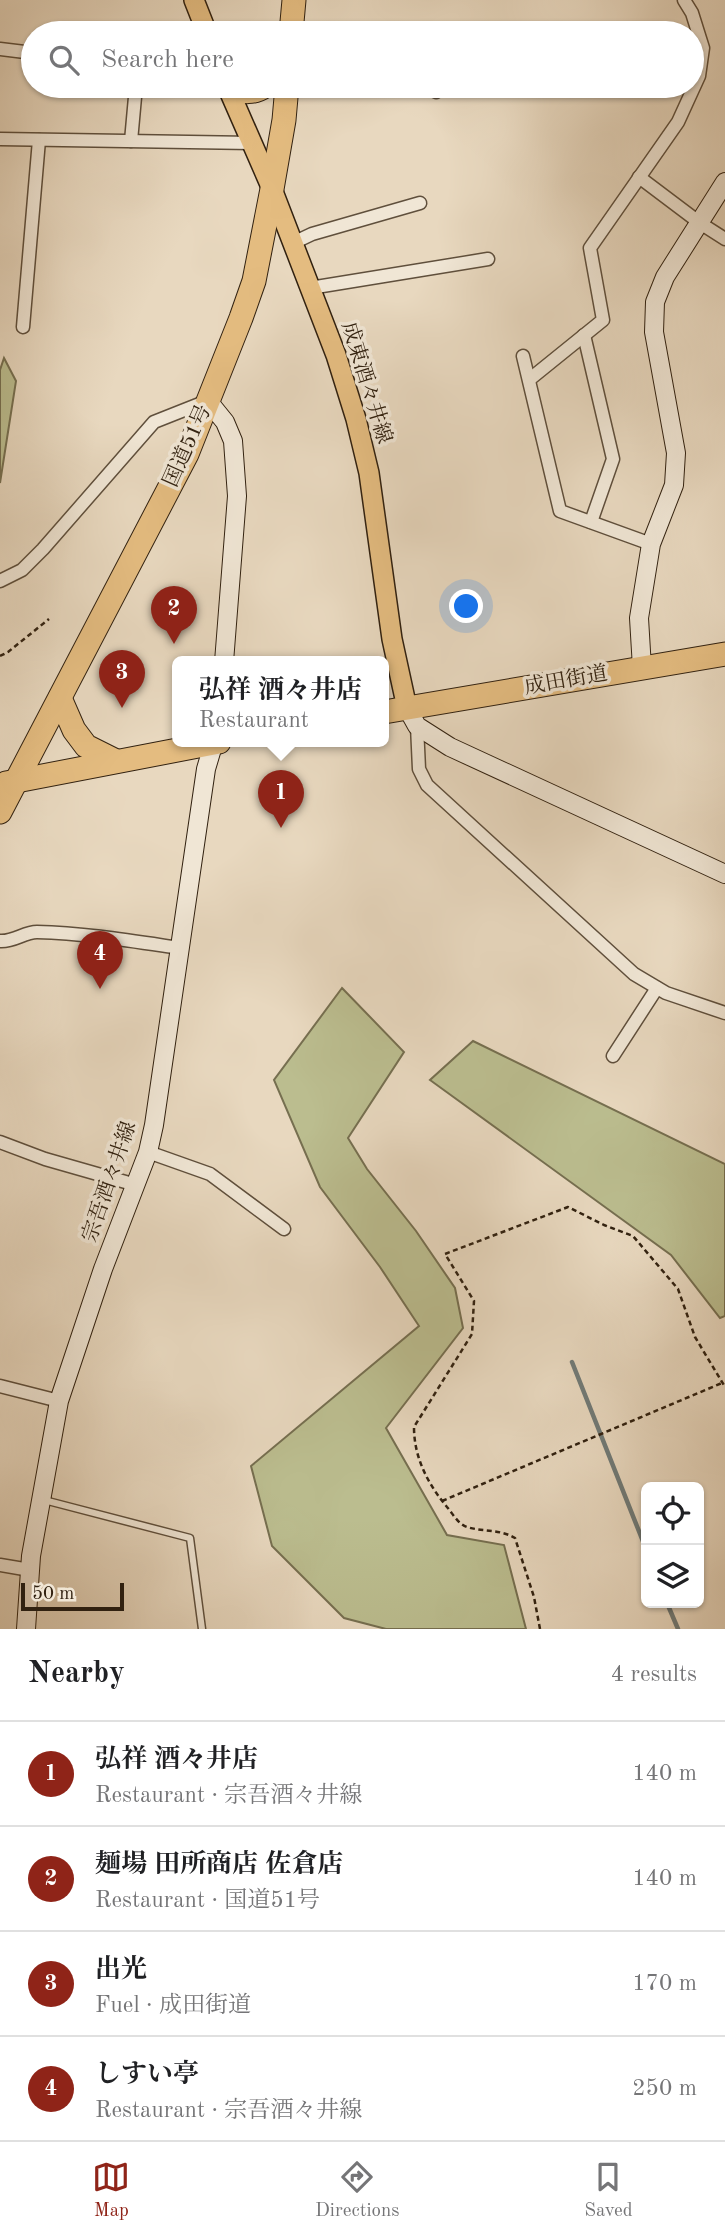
<!DOCTYPE html>
<meta charset="utf-8">
<style>
:root{--surface:#fff;--page:#f2f2f2;--text:#202124;--muted:#757577;--line:#e0e0e0;--accent:#8f2418}
body{margin:0;font-family:"Old Standard TT","Noto Serif JP",serif;background:var(--page);color:var(--text)}
.controls{position:absolute;right:21px;bottom:21px;display:grid;overflow:hidden;border-radius:10px;box-shadow:0 2px 5px #0004}
.controls button{width:63px;height:63px;display:grid;place-items:center;padding:0;border:0;border-bottom:2px solid var(--line);background:var(--surface);color:var(--text);font:35px sans-serif}
.scale{position:absolute;left:21px;bottom:18px;width:103px;box-sizing:border-box;padding-left:7px;border:4px solid #312110;border-top:0;font-size:19px;line-height:24px;white-space:nowrap;color:#312110;-webkit-text-stroke:5px #f0e6d5;paint-order:stroke}
.you{position:absolute;left:467px;top:607px;width:24px;height:24px;margin:-18px;border:5px solid #fff;border-radius:50%;background:#1a73e8;box-shadow:0 0 0 10px #1a73e833}
.badge{display:grid;place-items:center;width:46px;height:46px;border-radius:50%;background:var(--accent);color:#fff;font-size:23px;font-weight:700}
.pin{position:absolute;translate:-50% -58px;filter:drop-shadow(0 2px 4px #0008)}
.pin::after{content:'';position:absolute;top:37px;width:24px;height:21px;background:inherit;clip-path:polygon(0 0,100% 0,50% 100%)}
.popup{position:absolute;left:172px;top:656px;width:217px;height:91px;box-sizing:border-box;display:grid;place-content:center;border-radius:10px;background:var(--surface);filter:drop-shadow(0 2px 5px #0005);font-size:23px;white-space:nowrap;color:var(--muted)}
.popup b{font-size:26px;color:var(--text)}
.popup::after{content:'';position:absolute;left:50%;top:100%;margin-left:-14px;border:14px solid transparent;border-top-color:var(--surface)}
.list{margin:0;padding:0;list-style:none}
h2{display:flex;justify-content:space-between;align-items:center;height:91px;margin:0;padding:0 28px;font-size:30px}
h2 small{font-size:23px;font-weight:400;color:var(--muted)}
.list li{display:grid;grid-template-columns:46px 1fr auto;gap:21px;align-items:center;box-sizing:border-box;height:105px;padding:0 28px;border-top:2px solid var(--line)}
.list b{display:block;font-size:26px;white-space:nowrap}
.list p{margin:0;font-size:23px;white-space:nowrap;color:var(--muted)}
.list em{font-size:23px;font-style:normal;color:var(--muted)}
.icon{flex:none;width:38px;height:38px;fill:none;stroke:currentColor;stroke-width:2;stroke-linecap:round;stroke-linejoin:round}
.map{position:relative;flex:none;width:725px;height:1629px;overflow:hidden}
.search{position:absolute;background:var(--surface);box-shadow:0 2px 5px #0004;left:21px;right:21px;top:21px;height:77px;display:flex;align-items:center;gap:18px;box-sizing:border-box;padding:0 24px;border-radius:38px;color:var(--muted);font-size:26px}
.sheet{height:511px;background:var(--surface)}
nav{display:flex;justify-content:space-around;align-items:center;box-sizing:border-box;height:98px;border-top:2px solid var(--line);background:var(--surface);font-size:19px;color:var(--muted)}
nav a{display:grid;justify-items:center;gap:4px}
nav .on{color:var(--accent)}
.map>svg:first-child{display:block}
</style>
<div class="map">
<svg width="725" height="1629" viewBox="0 0 725 1629">
<rect width="100%" height="100%" fill="#e8d8bf"/>
<filter id="stains"><feTurbulence type="fractalNoise" baseFrequency=".00286" numOctaves="4"/><feColorMatrix values="0 0 0 0 .2 0 0 0 0 .09 0 0 0 0 .02 0 0 0 .5 -.17"/></filter>
<radialGradient id="worn" r=".72"><stop offset=".6" stop-color="#630" stop-opacity="0"/><stop offset="1" stop-color="#630" stop-opacity=".3"/></radialGradient>
<g fill="#bbbd8f" stroke="#766f50" stroke-width="2">
<polygon points="4,358 16,381 0,483 0,370"/>
<polygon points="342,988 404,1052 348,1138 367,1169 416,1231 455,1288 463,1328 386,1428 447,1535 504,1545 526,1629 386,1629 344,1618 272,1546 251,1466 419,1326 380,1267 320,1187 274,1080"/>
<polygon points="473,1041 725,1164 725,1316 720,1318 671,1255 430,1080"/>
</g>
<g fill="none" stroke-linecap="round" stroke-linejoin="round">
<g stroke="#717b78" stroke-width="4.5">
<polyline points="572,1362 646,1549"/>
<polyline points="667,1603 678,1629"/>
</g>
<g stroke="#5f4f3c" stroke-width="9">
<polyline id="lane" points="44,1500 190,1538 202,1629"/>
</g>
<g stroke="#5f4f3c" stroke-width="15">
<g id="street">
<polyline points="0,49 33,53"/>
<polyline points="432,86 436,92"/>
<polyline points="0,139 252,143"/>
<polyline points="131,141 136,86"/>
<polyline points="639,177 700,223 725,239"/>
<polyline points="293,243 312,234 420,203"/>
<polyline points="310,288 488,259"/>
<polyline points="23,327 39,140"/>
<polyline points="584,335 613,459 591,522"/>
<polyline points="523,356 560,511 651,544"/>
<polyline points="530,379 603,320 590,248 678,122 699,76 703,48 692,13 684,0"/>
<polyline points="0,581 22,570 43,549 154,422 207,401"/>
<polyline points="417,726 419,769 427,785 634,974 666,993 725,1013"/>
<path d="M0 941C14 942 24 932 37 932 84 933 132 941 179 948"/>
<polyline points="613,1056 657,988"/>
<polyline points="0,1142 45,1159 136,1185"/>
<polyline points="148,1152 210,1174 284,1229"/>
<polyline points="0,1386 59,1401"/>
<polyline points="0,1565 30,1570"/>
</g>
</g>
<g stroke="#312110" stroke-width="20">
<g id="secondary">
<polyline points="208,401 225,422 233,441 237,496 224,662"/>
<polyline points="642,668 639,618 651,544 674,485 676,453 654,332 655,302 665,277 725,182"/>
<polyline points="407,708 417,726 450,747 725,874"/>
<polyline points="26,1629 31,1556 59,1401 103,1269 148,1152 154,1125 206,769 214,742"/>
</g>
</g>
<g stroke="#312110" stroke-width="22">
<g id="primary">
<polyline points="194,0 207,33"/>
<polyline points="227,86 272,189 336,355 356,419 369,473 392,639 407,708"/>
</g>
</g>
<g stroke="#312110" stroke-width="25">
<g id="highway">
<polyline points="291,33 294,0"/>
<path d="M232 86C242 94 255 93 265 86"/>
<polyline points="60,698 74,730 86,746 116,761"/>
<polyline points="384,712 725,654"/>
<polyline points="6,783 219,742"/>
<polyline points="0,812 187,454 241,318 254,281 272,189 284,120 287,86"/>
</g>
</g>
<g stroke="#312110" stroke-width="2.5" stroke-dasharray="5 3.5" stroke-linecap="butt">
<polyline points="0,656 8,652 49,619"/>
<polyline points="442,1501 722,1383"/>
<path d="M540 1629 534 1597 515 1538C500 1529 483 1532 467 1527 458 1524 453 1514 447 1507 428 1484 414 1458 414 1427L472 1334 474 1301 445 1254 568 1207 604 1225 633 1236 678 1289 695 1337 725 1387"/>
</g>
<use href="#lane" stroke="#f0e6d5" stroke-width="6"/>
<use href="#street" stroke="#f0e6d5" stroke-width="12"/>
<use href="#secondary" stroke="#f0e6d5" stroke-width="18"/>
<use href="#primary" stroke="#e4bc80" stroke-width="19"/>
<use href="#highway" stroke="#e4bc80" stroke-width="23"/>
</g>
<g text-anchor="middle" dominant-baseline="central" stroke-width="7" stroke-linejoin="round" paint-order="stroke">
<g font-size="21" fill="#312110" stroke="#f0e6d5">
<text transform="translate(366 383) rotate(73)">成東酒々井線</text>
<text transform="translate(188 446) rotate(-66)">国道51号</text>
<text transform="translate(566 681) rotate(-10)">成田街道</text>
<text transform="translate(110 1182) rotate(-71)">宗吾酒々井線</text>
</g>
</g>
<rect width="100%" height="100%" filter="url(#stains)"/>
<rect width="100%" height="100%" fill="url(#worn)"/>
</svg>
<div class="controls">
<button><svg class="icon" aria-label="locate" viewBox="0 0 24 24"><circle cx="12" cy="12" r="6"/><path d="M12 2v4M12 18v4M2 12h4M18 12h4"/></svg></button>
<button><svg class="icon" aria-label="layers" viewBox="0 0 24 24"><path d="M12 4l9 5-9 5-9-5zM3 14l9 5 9-5"/></svg></button>
</div>
<div class="scale">50 m</div>
<div class="you"></div>
<div class="pin badge" style="left:281px;top:828px">1</div>
<div class="popup"><b>弘祥 酒々井店</b>Restaurant</div>
<div class="pin badge" style="left:174px;top:644px">2</div>
<div class="pin badge" style="left:122px;top:708px">3</div>
<div class="pin badge" style="left:100px;top:989px">4</div>
<div class="search"><svg class="icon" aria-label="search" viewBox="0 0 24 24"><circle cx="10" cy="10" r="6"/><path d="M15 15l6 6"/></svg>Search here</div>
</div>
<section class="sheet">
<h2>Nearby<small>4 results</small></h2>
<ul class="list">
<li><span class="badge">1</span><div><b>弘祥 酒々井店</b><p>Restaurant · 宗吾酒々井線</p></div><em>140 m</em></li>
<li><span class="badge">2</span><div><b>麺場 田所商店 佐倉店</b><p>Restaurant · 国道51号</p></div><em>140 m</em></li>
<li><span class="badge">3</span><div><b>出光</b><p>Fuel · 成田街道</p></div><em>170 m</em></li>
<li><span class="badge">4</span><div><b>しすい亭</b><p>Restaurant · 宗吾酒々井線</p></div><em>250 m</em></li>
</ul>
</section>
<nav>
<a class="on"><svg class="icon" aria-label="map" viewBox="0 0 24 24"><path d="M3 6l6-2 6 2 6-2v14l-6 2-6-2-6 2zM9 4v14M15 6v14"/></svg>Map</a>
<a><svg class="icon" aria-label="directions" viewBox="0 0 24 24"><path d="M12 3l9 9-9 9-9-9zM9 14v-3h6M13 9l2 2-2 2"/></svg>Directions</a>
<a><svg class="icon" aria-label="saved" viewBox="0 0 24 24"><path d="M7 4h10v16l-5-4-5 4z"/></svg>Saved</a>
</nav>
